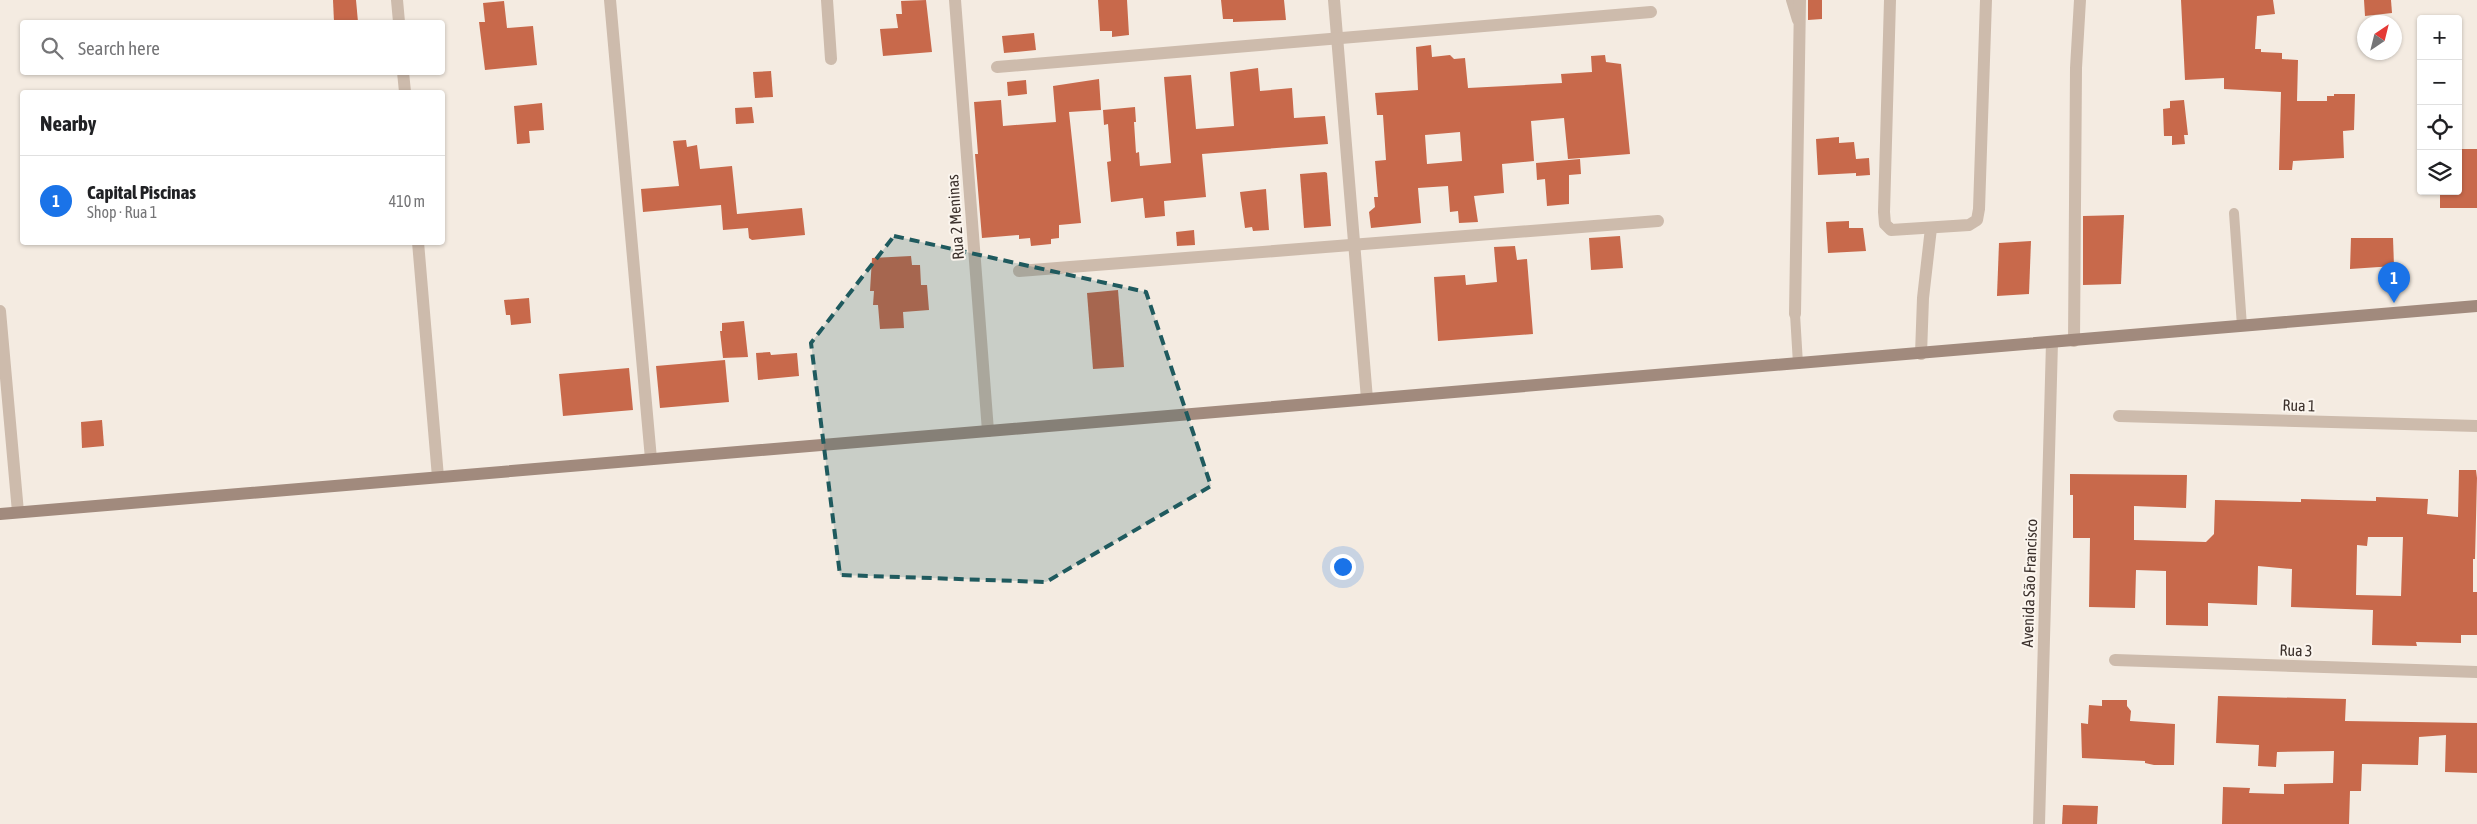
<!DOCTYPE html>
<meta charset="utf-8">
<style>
:root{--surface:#fff;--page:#f2f2f2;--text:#202124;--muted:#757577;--line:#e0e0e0;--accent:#1a73e8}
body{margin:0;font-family:"Asap Condensed",sans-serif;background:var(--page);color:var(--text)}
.controls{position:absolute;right:15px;top:15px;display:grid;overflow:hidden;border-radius:5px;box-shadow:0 1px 4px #0004}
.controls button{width:45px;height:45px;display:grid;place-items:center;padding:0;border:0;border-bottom:1px solid var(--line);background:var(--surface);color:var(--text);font:25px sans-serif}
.compass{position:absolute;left:2357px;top:15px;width:45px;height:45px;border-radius:50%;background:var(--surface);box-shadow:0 1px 4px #0004;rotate:35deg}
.you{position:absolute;left:1342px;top:566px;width:18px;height:18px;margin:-12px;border:4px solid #fff;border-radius:50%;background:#1a73e8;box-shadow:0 0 0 8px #1a73e833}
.badge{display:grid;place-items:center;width:32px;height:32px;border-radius:50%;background:var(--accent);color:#fff;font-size:16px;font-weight:700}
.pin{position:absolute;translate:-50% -41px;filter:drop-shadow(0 1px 2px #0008)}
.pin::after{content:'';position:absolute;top:26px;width:18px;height:15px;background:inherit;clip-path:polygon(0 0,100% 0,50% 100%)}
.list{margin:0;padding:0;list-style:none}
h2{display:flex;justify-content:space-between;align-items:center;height:65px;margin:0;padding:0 20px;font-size:21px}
h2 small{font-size:16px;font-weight:400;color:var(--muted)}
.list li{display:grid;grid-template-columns:32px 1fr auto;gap:15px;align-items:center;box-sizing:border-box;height:90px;padding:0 20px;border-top:1px solid var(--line)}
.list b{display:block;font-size:19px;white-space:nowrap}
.list p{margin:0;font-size:16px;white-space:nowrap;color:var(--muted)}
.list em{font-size:16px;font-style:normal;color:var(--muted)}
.icon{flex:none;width:28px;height:28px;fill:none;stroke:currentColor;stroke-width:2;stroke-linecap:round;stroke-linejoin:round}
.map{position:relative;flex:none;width:2477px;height:824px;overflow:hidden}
.search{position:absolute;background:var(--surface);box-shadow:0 1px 4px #0004;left:20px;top:20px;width:425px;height:55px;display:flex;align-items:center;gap:12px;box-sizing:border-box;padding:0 18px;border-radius:5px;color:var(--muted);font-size:19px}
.panel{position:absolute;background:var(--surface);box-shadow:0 1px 4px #0004;left:20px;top:90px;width:425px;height:155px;border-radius:5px}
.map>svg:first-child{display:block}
</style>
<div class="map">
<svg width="2477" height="824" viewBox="0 0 2477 824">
<rect width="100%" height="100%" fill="#f4ebe1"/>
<g fill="#c8694b" fill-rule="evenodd">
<polygon points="333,0 356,0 358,22 334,22"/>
<polygon points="926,0 932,52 883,56 880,29 898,28 896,14 902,14 901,1"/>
<polygon points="1098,0 1127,0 1129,35 1112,37 1112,31 1100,31"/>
<polygon points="1221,0 1284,0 1286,20 1233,22 1233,19 1223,19"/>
<polygon points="1808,0 1822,0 1822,19 1808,20"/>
<polygon points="2181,0 2273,0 2275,14 2257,16 2255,49 2261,49 2261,52 2282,53 2282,59 2298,60 2297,101 2327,101 2327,96 2334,96 2334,94 2355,94 2354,130 2343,131 2344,158 2293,161 2292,170 2279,170 2281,92 2224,89 2224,78 2185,80"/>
<polygon points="2364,0 2391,0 2392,13 2365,16"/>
<polygon points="504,1 507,28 533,26 537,65 485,70 479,22 485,22 483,3"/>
<polygon points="1034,33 1036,50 1004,53 1002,36"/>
<path d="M1431 45 1432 57 1450 55 1454 59 1465 58 1468 88 1562 83 1561 74 1592 72 1591 56 1605 55 1606 62 1621 64 1630 154 1568 159 1564 118 1531 121 1534 161 1502 164 1504 193 1474 196 1478 222 1459 223 1458 211 1450 212 1448 186 1418 188 1421 223 1371 228 1369 212 1375 207 1374 197H1378L1375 161 1386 160 1383 115H1377L1375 93 1418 90 1416 47ZM1460 132 1462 161 1427 164 1425 135Z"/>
<polygon points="1258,68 1260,91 1292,88 1294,118 1325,116 1328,144 1202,154 1206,197 1164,201 1165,216 1145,218 1143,198 1111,202 1107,162 1111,161 1108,124 1104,125 1103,110 1135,107 1136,122 1134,122 1136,153 1139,152 1140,166 1171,163 1164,77 1191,75 1196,129 1234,126 1230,72"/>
<polygon points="771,71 773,97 755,98 753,72"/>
<polygon points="1099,79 1101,110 1069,112 1081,223 1059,225 1059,238 1051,239 1051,244 1031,246 1030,238 1019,239 1019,235 982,238 975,154 978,154 974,102 1001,100 1003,126 1056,122 1053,86"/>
<polygon points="1026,80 1027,94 1008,96 1007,82"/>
<polygon points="2184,100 2188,135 2184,135 2185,144 2172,145 2172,136 2164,136 2163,109 2170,108 2170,101"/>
<polygon points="542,103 544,130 529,131 530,143 517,144 514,106"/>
<polygon points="752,107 754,123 736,124 735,108"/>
<polygon points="1839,137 1839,143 1854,142 1856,159 1869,158 1870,175 1856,176 1856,173 1818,175 1816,139"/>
<polygon points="686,140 687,147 697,145 700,169 732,166 737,214 802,208 805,235 752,240 749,238 748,228 723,230 721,205 643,212 641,189 679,186 673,141"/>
<polygon points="2458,149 2477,149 2477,208 2440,208 2440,191 2458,191"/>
<polygon points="1580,159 1581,174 1569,175 1569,204 1547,206 1545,179 1537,180 1536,163"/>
<polygon points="1325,172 1327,173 1331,226 1304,228 1300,174"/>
<polygon points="1266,189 1269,230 1253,231 1252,227 1245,228 1240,192"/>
<polygon points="2124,215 2121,284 2083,285 2083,216"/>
<polygon points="1849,221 1849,228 1863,228 1866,251 1828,253 1826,222"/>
<polygon points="1194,230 1195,245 1177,246 1176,232"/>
<polygon points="1620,236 1623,268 1591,270 1589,238"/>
<polygon points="2351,238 2393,238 2394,266 2350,269"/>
<polygon points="2031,241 2029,294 1997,296 1999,243"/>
<polygon points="1515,246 1517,260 1527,259 1533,334 1438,341 1434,277 1465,275 1466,285 1497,282 1494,247"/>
<polygon points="911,256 912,265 920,265 921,285 927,285 929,310 903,312 904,328 880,329 878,305 873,305 874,291 870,291 872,258"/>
<polygon points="1118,290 1124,367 1093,369 1087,293"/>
<polygon points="529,298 531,323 511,325 510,315 506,315 504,300"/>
<polygon points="744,321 748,357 723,358 720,331 722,331 722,323"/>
<polygon points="770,352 771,355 797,353 799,376 758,380 756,353"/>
<polygon points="725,360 729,402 660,408 656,366"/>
<polygon points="629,368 633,410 563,416 559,374"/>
<polygon points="102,420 104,446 82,448 81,422"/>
<path d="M2459 470H2476L2477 478 2475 559H2473V592H2477V635H2461V643L2416 642 2417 646 2372 645 2373 610 2291 607 2292 569 2258 566 2257 605 2208 603V626L2166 625V571L2136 570 2135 608 2089 607 2090 538H2073V495H2070V474L2187 475 2186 508 2134 506V540L2206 542 2214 534 2215 500 2301 502V499L2376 501V497L2428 499 2427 514 2458 517ZM2368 537H2403L2401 596 2356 595 2357 545 2367 546Z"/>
<polygon points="2218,696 2346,699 2345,721 2477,723 2477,773 2445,772 2446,735 2419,737 2418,765 2362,764 2361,791 2350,791 2349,824 2222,824 2223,787 2250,788 2249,793 2284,794 2284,784 2333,783 2334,751 2277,752 2276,767 2258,766 2259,745 2216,743"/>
<polygon points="2102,700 2127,700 2127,706 2131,711 2130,721 2175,724 2174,765 2154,765 2145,763 2145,761 2082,758 2081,723 2088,724 2089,705 2102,706"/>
<polygon points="2063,805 2098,806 2097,824 2062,824"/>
</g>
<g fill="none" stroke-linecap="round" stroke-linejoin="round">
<g stroke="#cdbbac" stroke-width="10">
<polyline points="1791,0 1797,20"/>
<polyline points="2234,213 2242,326"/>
<polyline points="1795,314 1798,364"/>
</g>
<g stroke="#cdbbac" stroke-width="12">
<polyline points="397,0 399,22"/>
<polyline points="610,0 651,459"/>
<polyline points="827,0 831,59"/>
<polyline points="955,0 988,431"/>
<polyline points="1334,0 1367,399"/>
<polyline points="1890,0 1884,212 1885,224 1891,230 1969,225 1977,220 1979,209 1986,0"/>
<polyline points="997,67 1651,12"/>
<polyline points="403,72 405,92"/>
<polyline points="418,242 438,477"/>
<polyline points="1019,271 1658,221"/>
<polyline points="0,311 18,512"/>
<polyline points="1795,314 1800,0"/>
<polyline points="2074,341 2076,68 2080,0"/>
<polyline points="1921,354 1923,298 1931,228"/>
<polyline points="2119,416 2477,426"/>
<polyline points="2115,660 2477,672"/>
</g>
<polyline stroke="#cdbbac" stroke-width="12" points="2039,824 2052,342"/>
<polyline stroke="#a18a7d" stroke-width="12" points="0,514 2477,306"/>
</g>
<path fill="#1f5a5e" fill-opacity="0.2" stroke="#1f5a5e" stroke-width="4" stroke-dasharray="10 6" stroke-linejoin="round" d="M894 236 1146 292 1211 486 1046 582 840 575 811 343Z"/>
<g text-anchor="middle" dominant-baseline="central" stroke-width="4" stroke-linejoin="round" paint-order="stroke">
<g font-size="16" fill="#3b302b" stroke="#fbf5ee">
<text transform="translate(955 217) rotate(-94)">Rua 2 Meninas</text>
<text transform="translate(2299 405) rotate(2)">Rua 1</text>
<text transform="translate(2029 583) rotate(-88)">Avenida São Francisco</text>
<text transform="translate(2296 650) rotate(2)">Rua 3</text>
</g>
</g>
</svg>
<div class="controls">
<button>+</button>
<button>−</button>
<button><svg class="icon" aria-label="locate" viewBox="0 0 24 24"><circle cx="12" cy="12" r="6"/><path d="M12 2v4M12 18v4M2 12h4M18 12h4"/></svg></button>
<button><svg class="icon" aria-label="layers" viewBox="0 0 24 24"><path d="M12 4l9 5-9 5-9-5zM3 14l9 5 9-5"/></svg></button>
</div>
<svg class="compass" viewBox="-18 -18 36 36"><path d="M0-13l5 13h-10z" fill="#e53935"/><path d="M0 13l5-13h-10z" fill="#757577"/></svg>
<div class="you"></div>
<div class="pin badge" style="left:2394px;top:303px">1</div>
<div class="search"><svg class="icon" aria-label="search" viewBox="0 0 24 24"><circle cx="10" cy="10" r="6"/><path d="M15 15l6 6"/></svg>Search here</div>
<section class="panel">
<h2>Nearby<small></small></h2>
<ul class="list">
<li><span class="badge">1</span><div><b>Capital Piscinas</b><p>Shop · Rua 1</p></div><em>410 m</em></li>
</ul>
</section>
</div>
